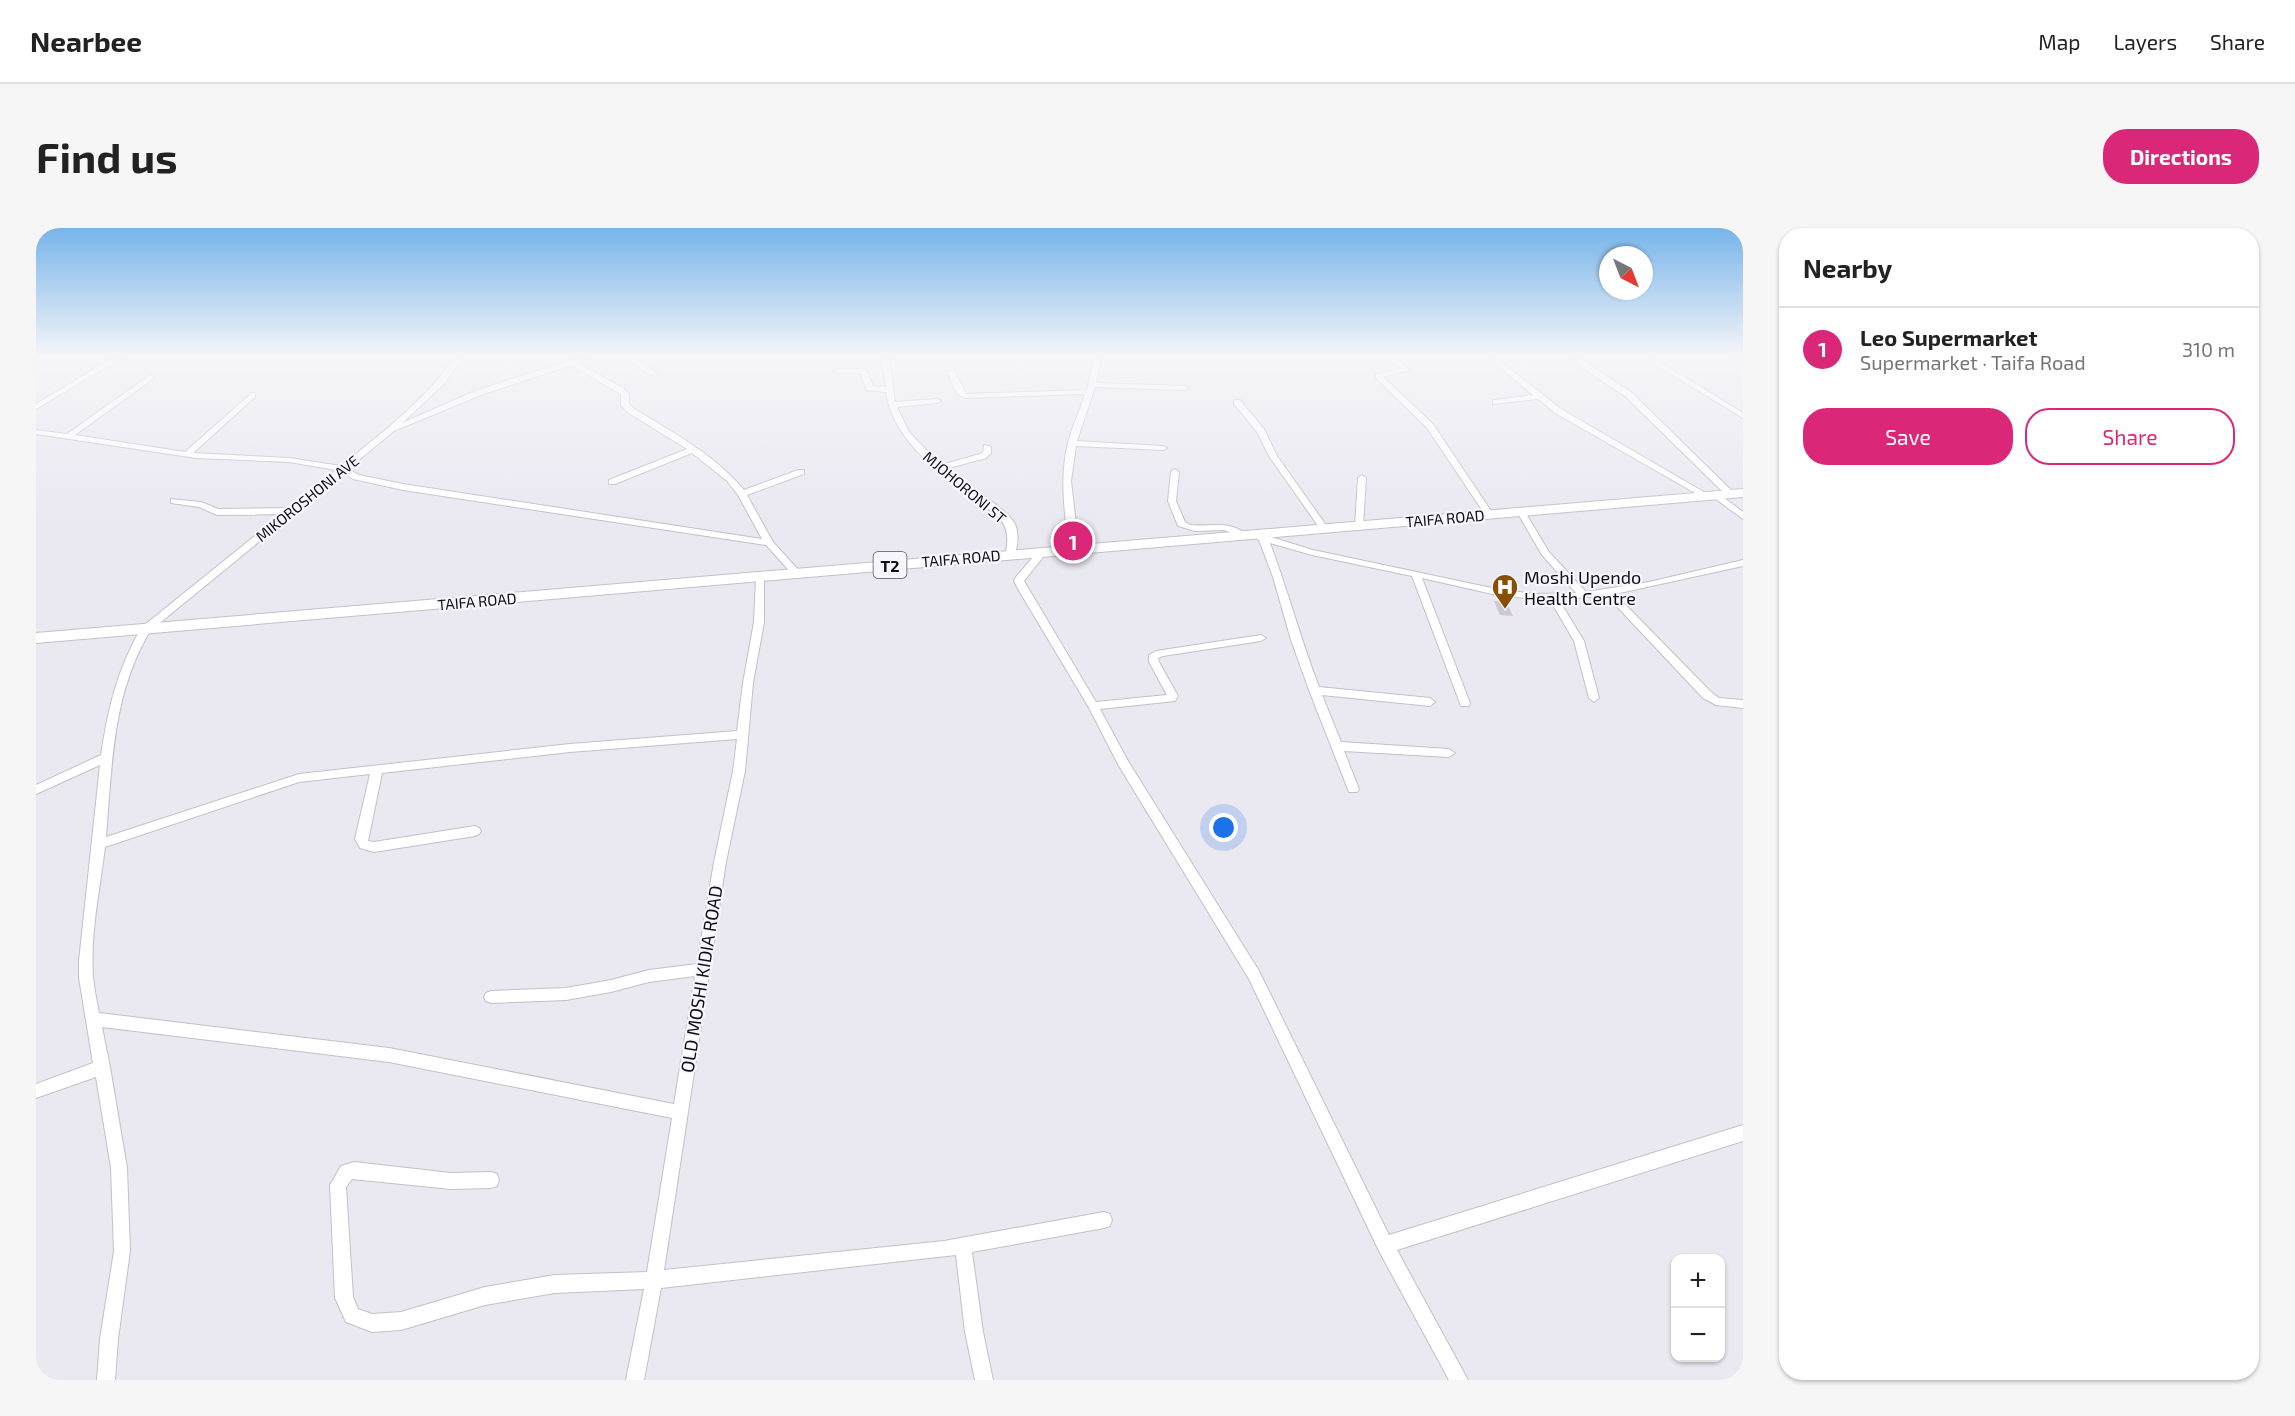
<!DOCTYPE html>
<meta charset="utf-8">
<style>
:root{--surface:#fff;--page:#f6f6f6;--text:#222;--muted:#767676;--line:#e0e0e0;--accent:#db2777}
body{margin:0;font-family:"Exo 2",sans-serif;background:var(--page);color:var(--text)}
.controls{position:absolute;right:18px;bottom:18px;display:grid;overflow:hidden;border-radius:12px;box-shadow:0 2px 4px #0004}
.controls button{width:54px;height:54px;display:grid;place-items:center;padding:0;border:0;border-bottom:2px solid var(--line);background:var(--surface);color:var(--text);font:30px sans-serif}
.compass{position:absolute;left:1563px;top:18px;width:54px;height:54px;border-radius:50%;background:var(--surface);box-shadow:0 2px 4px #0004;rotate:138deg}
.you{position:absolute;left:1188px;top:600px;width:21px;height:21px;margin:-15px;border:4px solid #fff;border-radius:50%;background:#1a73e8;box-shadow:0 0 0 9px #1a73e833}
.badge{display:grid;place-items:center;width:39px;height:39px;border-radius:50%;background:var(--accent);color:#fff;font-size:20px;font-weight:700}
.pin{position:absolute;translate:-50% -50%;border:3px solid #fff;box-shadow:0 2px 6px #0006}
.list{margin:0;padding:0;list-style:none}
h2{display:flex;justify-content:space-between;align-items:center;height:78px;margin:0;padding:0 24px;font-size:26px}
h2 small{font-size:20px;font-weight:400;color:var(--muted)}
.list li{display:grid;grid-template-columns:39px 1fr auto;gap:18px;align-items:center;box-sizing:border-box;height:84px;padding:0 24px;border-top:2px solid var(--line)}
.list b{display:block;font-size:22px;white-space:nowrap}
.list p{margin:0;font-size:20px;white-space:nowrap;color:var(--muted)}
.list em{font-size:20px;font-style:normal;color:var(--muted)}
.actions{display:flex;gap:12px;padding:18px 24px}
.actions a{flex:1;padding:14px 0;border:2px solid var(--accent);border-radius:24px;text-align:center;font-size:21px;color:var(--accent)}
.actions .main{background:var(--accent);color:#fff}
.map{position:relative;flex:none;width:1707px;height:1152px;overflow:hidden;border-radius:24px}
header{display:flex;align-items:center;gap:36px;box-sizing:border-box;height:84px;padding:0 30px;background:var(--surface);border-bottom:2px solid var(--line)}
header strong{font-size:28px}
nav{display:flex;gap:33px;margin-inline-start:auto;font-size:21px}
.intro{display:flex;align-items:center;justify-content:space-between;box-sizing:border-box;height:144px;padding:0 36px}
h1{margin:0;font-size:42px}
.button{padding:15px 27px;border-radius:24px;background:var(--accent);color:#fff;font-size:21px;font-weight:700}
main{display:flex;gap:36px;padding:0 36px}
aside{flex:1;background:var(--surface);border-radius:24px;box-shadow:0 2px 4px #0004}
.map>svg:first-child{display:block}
</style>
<header>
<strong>Nearbee</strong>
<nav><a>Map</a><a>Layers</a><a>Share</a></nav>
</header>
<div class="intro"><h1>Find us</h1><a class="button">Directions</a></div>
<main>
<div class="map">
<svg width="1707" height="1152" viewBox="0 0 1707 1152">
<rect width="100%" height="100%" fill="#eae8f1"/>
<polygon fill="#cec7cf" points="1458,373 1470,374 1477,388 1464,387"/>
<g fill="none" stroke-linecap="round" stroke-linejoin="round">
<g stroke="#c2c0c9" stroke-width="2">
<g id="minor">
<polygon points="78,129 87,129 0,181 0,176"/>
<path d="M419 129H427L409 155 366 195 439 163 544 129H555L541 135 587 160 593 166V176L597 180C636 204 679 227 708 262L762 242H768V246L711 267 737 314 766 346 761 349 758 348 730 317 367 262 317 251 307 245 114 403C76 467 76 537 70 609L263 546 534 516 701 503 707 455 718 394 720 350 725 347 728 348V394L717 455 709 543 690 634 628 1042 908 1013 1068 984 1074 986 1076 992 1074 998 1068 1000 936 1024 947 1104 957 1152H939L929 1104 920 1027 625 1060 608 1152H590L608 1061 519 1065 449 1077 365 1102 336 1104 310 1094 299 1070 294 957 305 938 318 934 415 945 455 944 461 946 463 952 461 958 455 960 415 961 316 951 310 959 317 1069 322 1081 336 1086 365 1084 449 1059 519 1047 611 1044 636 890 353 834 66 799 74 839 91 940 94 1023 82 1111 79 1152H61L64 1111 78 1023 75 940 60 849 0 870V856L57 835 43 750V733L64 537 0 566V557L65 527C72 480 82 439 106 399L246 286 181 287 163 279 135 275V271L165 274 182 281 253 280 300 242 253 234 160 230 0 206V202L31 206 114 147 118 149 117 151 39 207 149 224 216 165H219V169L157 225 253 230 305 238C346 205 389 172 419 129ZM535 137 581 164 585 167V177L591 184 651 221 573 252V256H579L656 225 691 253 702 267 726 311 367 256 323 247 312 241 358 203 445 167ZM701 511 697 543 678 634 661 736 613 742 575 752 530 760 455 763 450 765 448 769 450 773 455 775 530 772 575 764 613 754 659 748 638 876 353 820 63 785C61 773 58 761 57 748 54 705 64 662 69 619L263 554 334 546 319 611 324 620 338 624 439 608 443 606 445 603 443 600 439 598 338 614 332 613 346 545 534 524Z"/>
<polygon points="588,129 597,129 621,145 614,147"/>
<path d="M845 129H853L859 174 901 171 905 173 901 175 861 179 873 204 905 237 944 226 947 224 948 217 955 219V225L950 230 909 241C926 253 970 280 979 296 983 305 982 319 978 328L975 329 970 326C972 310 973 301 962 288 920 257 858 220 850 164L831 162 824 145H801L797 143 801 141H830L837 158 850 159Z"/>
<path d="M1058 129H1066L1060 155 1149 158 1153 160 1149 162 1059 159 1041 213 1127 218 1131 220 1127 222 1040 218 1035 253 1043 322 1038 325 1033 322C1029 286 1023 250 1032 215 1036 198 1044 183 1049 166L929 170 921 166 911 144 918 142 930 166 1051 162Z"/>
<polygon points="1351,129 1359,129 1374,142 1347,149 1397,196 1457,286 1456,288 1450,288 1391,200 1340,150 1340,146 1365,141"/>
<polygon points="1451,129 1459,129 1525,181 1673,267 1666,269 1519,185 1502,171 1457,176 1457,172 1460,172 1497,167"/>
<polygon points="1538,129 1546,129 1551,135 1596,165 1697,264 1697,268 1691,268 1590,169 1545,139"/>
<polygon points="1607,129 1616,129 1707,185 1707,190"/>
<polygon points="1691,129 1701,129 1707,132 1707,137"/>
<polygon points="1198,172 1204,172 1228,201 1241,228 1292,300 1291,302 1285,302 1233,228 1221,204 1198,176"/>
<path d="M1139 241 1143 244 1140 273 1149 294 1154 297C1174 299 1193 292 1210 306L1215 303 1277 322 1465 362 1500 366 1540 365 1506 327 1481 284 1485 281 1489 284 1513 324 1550 364 1613 354 1707 332V338L1579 366 1675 464 1683 470 1707 472V480L1680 477 1667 470 1570 367 1523 372 1548 413 1563 470 1558 474 1553 470 1538 413 1514 372 1465 368 1386 350 1434 475 1433 478H1425L1376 348 1276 327 1234 315C1252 363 1265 412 1283 459L1394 470 1399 474 1394 478 1286 467 1305 514 1413 521 1419 525 1413 529 1308 523 1323 561 1321 564H1313L1273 462 1255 412 1237 349 1223 312 1210 306 1206 309 1188 302 1159 303 1142 298 1132 273 1135 244Z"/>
<polygon points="1326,247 1330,250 1327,298 1323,301 1319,298 1322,250"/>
<polygon points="1680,264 1707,284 1707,291 1677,269 1676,267"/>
<polygon points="1006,321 1011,324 988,353 1060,474 1131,467 1113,434 1113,427 1120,423 1225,407 1230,410 1225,413 1127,428 1122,430 1123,434 1142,468 1139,473 1064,481 1092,533 1223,743 1353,1007 1707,897 1707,913 1361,1022 1432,1152 1413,1152 1343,1023 1213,751 1083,538 1052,478 982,361 978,353 980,349 1003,322"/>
</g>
</g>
<g stroke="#c2c0c9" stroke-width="2">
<polygon id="highway" points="1707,261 1707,269 0,415 0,405"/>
</g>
<use href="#minor" fill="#fff" fill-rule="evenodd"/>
<use href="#highway" fill="#fff" fill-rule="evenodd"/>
</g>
<linearGradient id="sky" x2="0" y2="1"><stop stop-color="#77b4ea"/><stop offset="0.44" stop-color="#f6f5f9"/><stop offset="1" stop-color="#f6f5f9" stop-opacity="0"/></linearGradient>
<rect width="1707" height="290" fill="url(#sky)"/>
<defs>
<g id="hospital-pin" transform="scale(1.35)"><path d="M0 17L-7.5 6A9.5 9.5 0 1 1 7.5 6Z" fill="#875000" stroke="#f7f5ff"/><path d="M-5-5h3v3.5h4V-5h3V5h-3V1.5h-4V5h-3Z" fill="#fff"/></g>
</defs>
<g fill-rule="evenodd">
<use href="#hospital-pin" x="1469" y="359"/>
</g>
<g text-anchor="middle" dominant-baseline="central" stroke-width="4.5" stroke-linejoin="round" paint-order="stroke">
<g font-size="15" fill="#0f0e11" stroke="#f7f5ff">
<text transform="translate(929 259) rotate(40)">MJOHORONI ST</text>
<text transform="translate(271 270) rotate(-39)">MIKOROSHONI AVE</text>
<text transform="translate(1409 290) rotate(-5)">TAIFA ROAD</text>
<text transform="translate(925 330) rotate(-5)">TAIFA ROAD</text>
<text transform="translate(441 373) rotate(-5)">TAIFA ROAD</text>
</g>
<rect fill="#f7f5ff" stroke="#555358" stroke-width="1.5" x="837.5" y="324" width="33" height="26" rx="4.5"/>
<g font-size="16" font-weight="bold" fill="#0f0e11">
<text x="854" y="337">T2</text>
</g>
<g font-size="18" fill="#0f0e11" stroke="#f7f5ff" text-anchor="start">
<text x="1488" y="349">Moshi Upendo<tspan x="1488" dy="21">Health Centre</tspan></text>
</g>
<g font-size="18" fill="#0f0e11" stroke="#f7f5ff">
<text transform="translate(665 751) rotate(-81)">OLD MOSHI KIDIA ROAD</text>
</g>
</g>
</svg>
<div class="controls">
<button>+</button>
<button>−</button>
</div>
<svg class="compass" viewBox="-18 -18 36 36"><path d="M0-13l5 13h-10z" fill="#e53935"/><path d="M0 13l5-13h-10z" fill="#767676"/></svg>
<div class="you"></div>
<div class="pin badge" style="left:1037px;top:313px">1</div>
</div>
<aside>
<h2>Nearby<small></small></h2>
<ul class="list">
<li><span class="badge">1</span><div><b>Leo Supermarket</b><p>Supermarket · Taifa Road</p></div><em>310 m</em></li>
</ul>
<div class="actions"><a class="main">Save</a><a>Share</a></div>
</aside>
</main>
